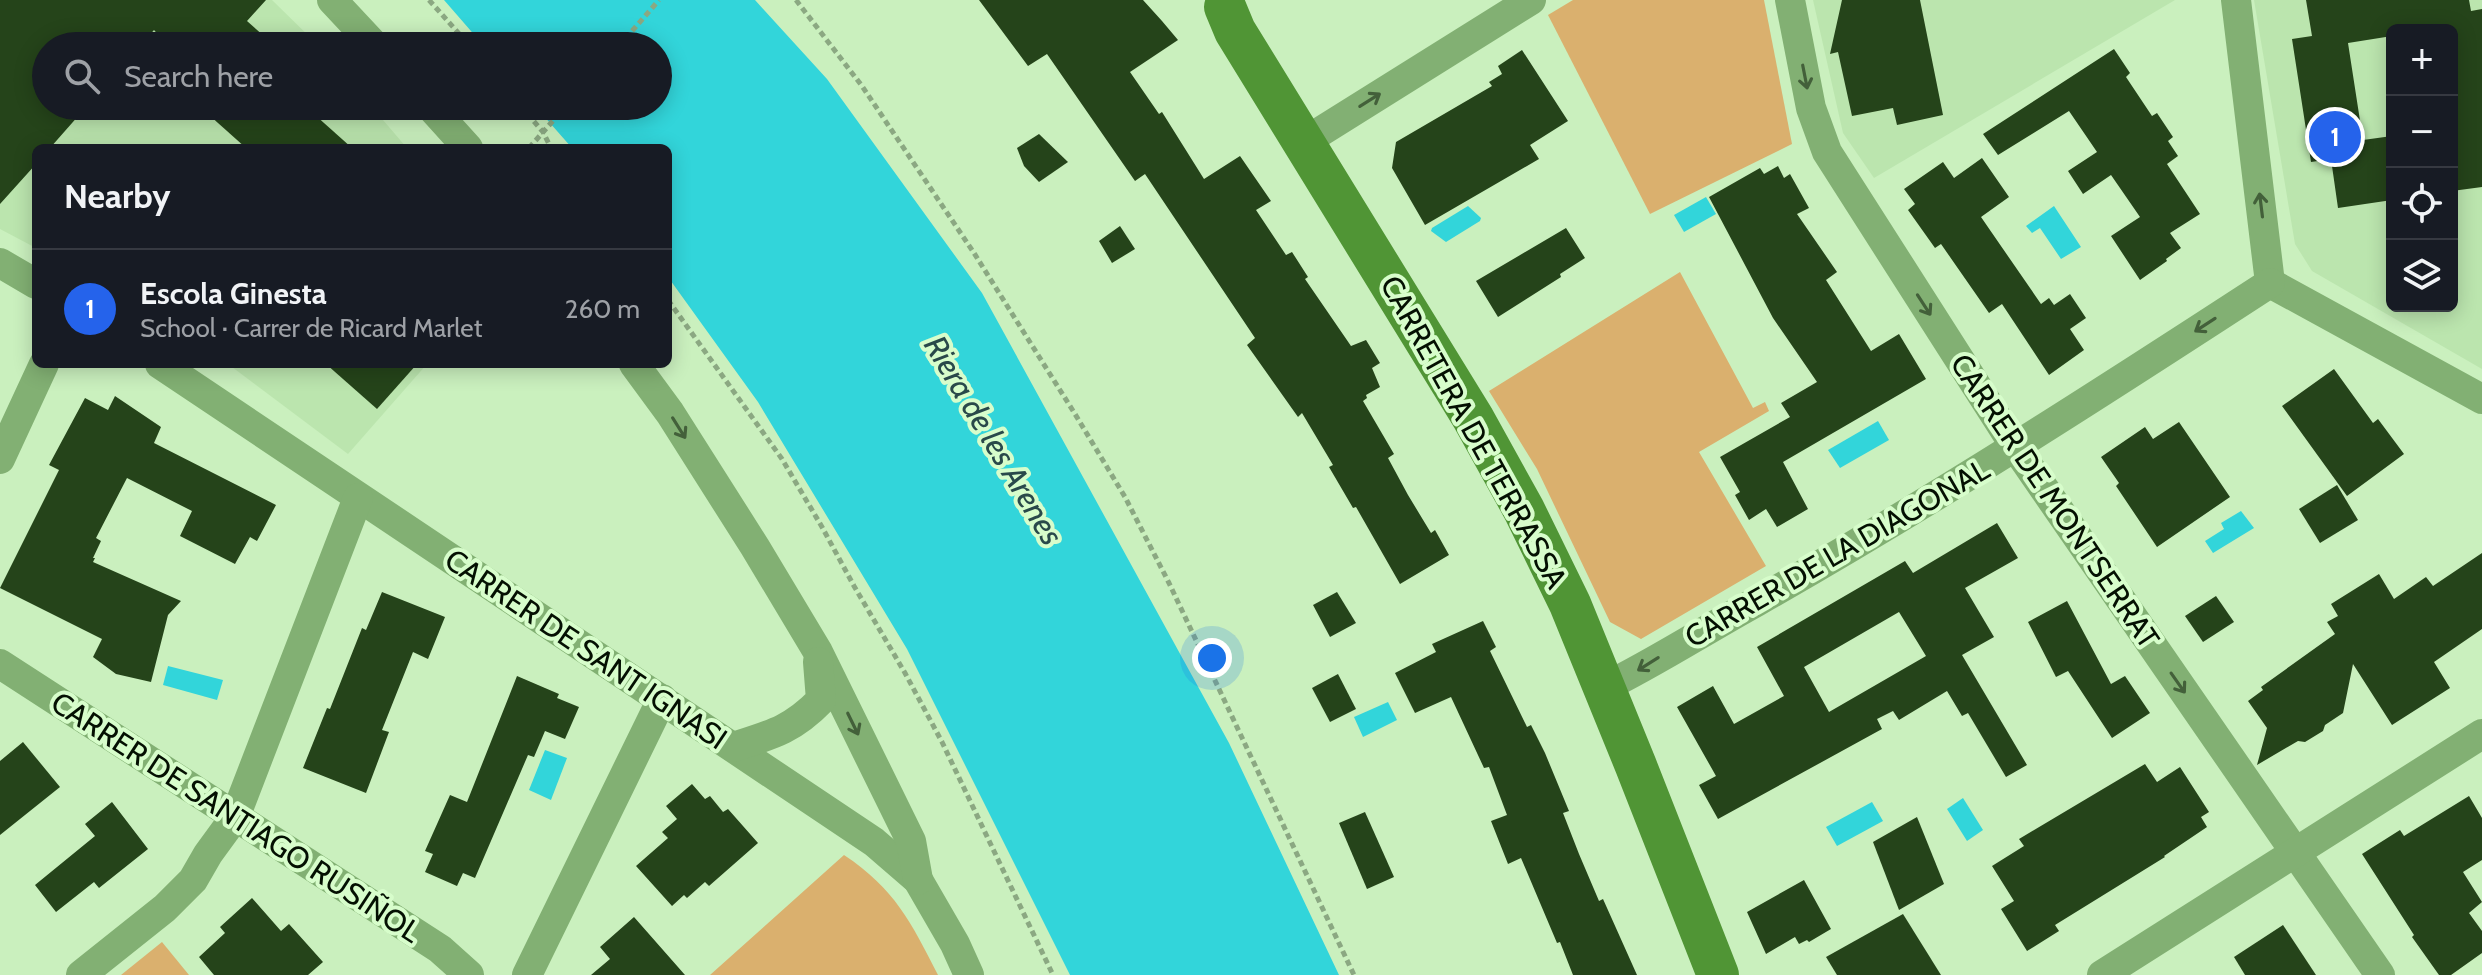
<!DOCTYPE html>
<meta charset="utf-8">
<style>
:root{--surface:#171b24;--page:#20242c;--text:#f1f3f6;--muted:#9ea1a6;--line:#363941;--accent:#2563eb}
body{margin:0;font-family:Cabin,sans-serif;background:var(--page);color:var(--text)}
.controls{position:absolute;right:24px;top:24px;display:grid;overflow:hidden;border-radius:12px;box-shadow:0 4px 20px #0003}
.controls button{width:72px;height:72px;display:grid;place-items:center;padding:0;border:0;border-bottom:2px solid var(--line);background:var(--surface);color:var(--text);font:40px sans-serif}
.you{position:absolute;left:1212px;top:658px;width:28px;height:28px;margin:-20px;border:6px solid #fff;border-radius:50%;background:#1a73e8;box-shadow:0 0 0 12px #1a73e833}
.badge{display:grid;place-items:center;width:52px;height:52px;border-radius:50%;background:var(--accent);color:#fff;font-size:26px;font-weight:700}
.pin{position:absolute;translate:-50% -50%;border:4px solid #fff;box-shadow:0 2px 8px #0006}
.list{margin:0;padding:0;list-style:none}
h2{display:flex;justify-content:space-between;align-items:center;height:104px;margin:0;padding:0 32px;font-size:34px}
h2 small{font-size:26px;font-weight:400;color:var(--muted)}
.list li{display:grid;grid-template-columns:52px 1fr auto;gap:24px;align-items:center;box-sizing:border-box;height:120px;padding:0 32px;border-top:2px solid var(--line)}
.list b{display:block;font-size:30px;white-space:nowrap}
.list p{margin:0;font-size:26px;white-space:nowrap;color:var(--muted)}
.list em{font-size:26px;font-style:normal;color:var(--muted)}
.icon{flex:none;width:44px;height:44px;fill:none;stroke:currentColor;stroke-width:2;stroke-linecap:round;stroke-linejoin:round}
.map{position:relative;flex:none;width:2482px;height:975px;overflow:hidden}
.search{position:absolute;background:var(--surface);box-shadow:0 4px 20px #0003;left:32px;top:32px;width:640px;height:88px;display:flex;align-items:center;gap:20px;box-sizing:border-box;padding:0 28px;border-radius:44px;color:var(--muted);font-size:30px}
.panel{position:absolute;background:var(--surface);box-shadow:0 4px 20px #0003;left:32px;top:144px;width:640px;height:224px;border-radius:12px}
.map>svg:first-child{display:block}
</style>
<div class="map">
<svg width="2482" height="975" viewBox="0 0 2482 975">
<rect width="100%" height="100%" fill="#caf0be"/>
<g fill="#bbe5ae" fill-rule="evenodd">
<polygon points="0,0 272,0 319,46 46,46 46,106 371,106 407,148 36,148 36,248 0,229"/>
<polygon points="1813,0 2175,0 1874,178 1843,133"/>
<path d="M2254 0H2482V369L2312 271 2295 244ZM2392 30H2452V306H2392Z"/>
<polygon points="228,364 427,364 348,454"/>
</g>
<g fill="#dab06e">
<polygon points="1573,0 1764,0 1792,144 1650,214 1548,15"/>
<polygon points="1680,272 1753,408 1765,402 1769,411 1699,452 1766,566 1641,639 1610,622 1537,469 1489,391"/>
<path d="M844 855C895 889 911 922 938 975H710Z"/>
<polygon points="162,942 189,975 121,975"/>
</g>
<g fill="#32d5da">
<polygon points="444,0 755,0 827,79 982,293 1229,743 1339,975 1070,975 907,649 758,402 668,277 668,148 572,148 535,106 658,106 658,46 484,46"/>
<polygon points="1706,197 1716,214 1684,232 1674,215"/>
<polygon points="1468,206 1481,218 1480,221 1446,242 1431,231 1432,228"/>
<polygon points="2054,206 2081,247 2061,259 2040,228 2032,233 2026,226"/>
<polygon points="1878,421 1889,440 1840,468 1828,450"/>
<polygon points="2241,511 2254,528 2213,553 2205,541 2224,529 2221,523"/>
<polygon points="168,666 223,680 217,700 163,685"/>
<polygon points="1388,702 1397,720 1363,737 1354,717"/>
<polygon points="545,750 567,758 551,800 529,790"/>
<polygon points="1963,798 1983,830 1967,841 1947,809"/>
<polygon points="1872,802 1883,821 1837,846 1826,827"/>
</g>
<g fill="#25441a" fill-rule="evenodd">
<polygon points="0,0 266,0 247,21 275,46 168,46 154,30 140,46 46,46 46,106 87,106 50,148 36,148 36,164 0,204"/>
<polygon points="979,0 1143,0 1162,21 1178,40 1130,72 1159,114 1162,112 1204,179 1240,156 1271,201 1256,210 1286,255 1292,252 1308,277 1305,279 1351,346 1366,340 1380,363 1372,368 1380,387 1366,395 1367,398 1363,401 1394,454 1388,458 1408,495 1431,533 1435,530 1449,555 1400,584 1356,507 1353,508 1329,467 1333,465 1302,413 1298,417 1247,345 1255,338 1145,174 1135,181 1047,54 1028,66"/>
<polygon points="1842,0 1920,0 1943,115 1897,125 1893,108 1852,116 1838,52 1830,54"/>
<polygon points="2306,0 2469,0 2471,11 2482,9 2482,187 2452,191 2452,30 2392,30 2392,36 2348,43 2363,140 2392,136 2392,200 2338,208 2331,159 2311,162 2292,39 2312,36"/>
<polygon points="2114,49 2130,73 2126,77 2152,116 2157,113 2173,137 2168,141 2178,156 2167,164 2200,214 2170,233 2181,248 2166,259 2167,261 2140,280 2111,236 2140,217 2111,175 2083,194 2068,171 2097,152 2069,111 1998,155 1983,134"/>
<polygon points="1522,50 1568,121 1530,145 1539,159 1425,225 1392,168 1396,142 1492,86 1489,82 1502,74 1498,66"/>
<polygon points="199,106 305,106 352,148 246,148"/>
<polygon points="1039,134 1068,162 1039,182 1024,166 1017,148"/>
<polygon points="1982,158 2009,197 1981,217 2041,304 2049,298 2054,305 2070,294 2086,318 2070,329 2084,350 2049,375 2002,304 1989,313 1941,244 1935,248 1908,210 1915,204 1904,189 1943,162 1954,178"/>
<polygon points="1778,166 1784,178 1790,174 1809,208 1797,214 1837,272 1826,280 1871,351 1899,334 1926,379 1783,462 1808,509 1777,527 1766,509 1749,520 1735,495 1740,492 1720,457 1790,417 1781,403 1817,382 1773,318 1709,197 1760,168 1764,174"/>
<polygon points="1120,226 1135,249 1112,263 1099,241"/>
<polygon points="1566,228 1585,258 1560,274 1561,277 1498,317 1476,281"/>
<polygon points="326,364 417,364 377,409"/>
<polygon points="2334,369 2373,423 2378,419 2404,454 2347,496 2282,406"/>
<polygon points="115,396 161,427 154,443 276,505 257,541 250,537 235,564 180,536 192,511 127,478 96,538 101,541 93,558 95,558 93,562 181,601 168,615 151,682 116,674 93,657 102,639 0,588 59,470 49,465 85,398 108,410"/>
<polygon points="2179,422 2230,497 2157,547 2116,486 2119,483 2101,457 2145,427 2153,439"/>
<polygon points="2337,485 2358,520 2320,543 2299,509"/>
<path d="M1997 523 2018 558 1965 588 1994 637 1962 655 2027 765 2006 777 1968 713 1962 716 1947 691 1899 720 1893 711 1877 719 1882 729 1718 819 1699 785 1716 776 1677 707 1713 686 1734 724 1784 696 1757 647 1905 561 1913 573ZM1899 612 1926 656 1829 712 1804 667Z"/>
<polygon points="2482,553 2482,629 2434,662 2450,688 2392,725 2353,664 2343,713 2325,725 2323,731 2305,742 2298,741 2257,765 2267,728 2248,701 2263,690 2261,687 2335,634 2327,622 2338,616 2331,604 2379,574 2394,599 2426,577 2433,586"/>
<polygon points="382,592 445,617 428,659 413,652 382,730 389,732 366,793 303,768 327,708 330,709 362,628 366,630"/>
<polygon points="1337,592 1356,623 1330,637 1313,605"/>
<polygon points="2216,596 2234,622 2203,642 2185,616"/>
<polygon points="2067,601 2111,684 2125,676 2150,713 2112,738 2068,671 2056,677 2028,622"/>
<polygon points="1483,621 1496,647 1490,651 1527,727 1531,725 1545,753 1569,811 1563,813 1579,854 1599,901 1603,899 1637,975 1573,975 1560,942 1557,943 1521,858 1508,864 1491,821 1507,815 1489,767 1484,768 1451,697 1415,713 1395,673 1436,652 1432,644"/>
<polygon points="1338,674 1356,709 1330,722 1312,688"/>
<polygon points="517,676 559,694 557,698 579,707 565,739 545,731 534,757 528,755 475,878 463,873 457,886 425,872 433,854 425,851 450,795 467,802"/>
<polygon points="23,742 60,787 0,835 0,761"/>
<polygon points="2145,764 2157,782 2180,767 2209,812 2201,817 2207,827 2164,856 2165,857 2055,925 2059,931 2027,951 2001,909 2014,901 1992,866 2024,846 2019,839"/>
<polygon points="692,784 705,799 710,796 723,812 728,809 758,843 709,886 705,882 687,898 684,895 672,906 636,866 668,838 662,832 677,819 666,806"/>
<polygon points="2469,796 2482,818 2482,860 2463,872 2482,902 2469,913 2482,931 2482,953 2451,975 2439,975 2412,937 2414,935 2362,854 2400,830 2404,836"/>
<polygon points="112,802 148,849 99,888 94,882 56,912 35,885 95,836 85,824"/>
<polygon points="1365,812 1394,877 1367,889 1339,823"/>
<polygon points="1917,817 1944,884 1899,910 1873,842"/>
<polygon points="1804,880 1831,929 1809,942 1807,940 1799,944 1795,937 1766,954 1747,912"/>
<polygon points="252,898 281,931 289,924 323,962 308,975 214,975 199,957 225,933 220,927"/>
<polygon points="1903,914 1941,975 1837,975 1826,957"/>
<polygon points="634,917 685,975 591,975 610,959 600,947"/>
<polygon points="2283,925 2316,975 2245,975 2234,957"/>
</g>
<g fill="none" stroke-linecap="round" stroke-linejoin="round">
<g stroke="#8ba882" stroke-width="5" stroke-dasharray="6 4" stroke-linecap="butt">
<polyline points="429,0 470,46"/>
<polyline points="796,0 862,86 974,253 1075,414 1125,497 1169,583 1354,975"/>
<polyline points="619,46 659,0"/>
<polyline points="521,106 543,132 551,148"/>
<polyline points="529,148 566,106"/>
<polyline points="668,300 782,459 822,527 854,586 905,673 942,742 1053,975"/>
</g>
<g stroke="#82b073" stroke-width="30">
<polyline points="332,0 375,46"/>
<polyline points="1790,0 1811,108 1827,152 2016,448 2380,975"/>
<polyline points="2236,0 2270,283"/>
<polyline points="430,106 468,148"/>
<polyline points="1304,142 1531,0"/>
<polyline points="0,263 36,284"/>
<polyline points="2270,283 2482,399"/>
<polyline points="160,364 874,842 918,880 955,944 969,975"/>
<polyline points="634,364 670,413 755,547 818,652 911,841 918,880"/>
<polyline points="0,459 44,364"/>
<polyline points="0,664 440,949 469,975"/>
<path d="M1603 688C1656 662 1705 630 1756 602 1932 502 2101 393 2270 283"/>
<path d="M733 747C771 735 792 730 821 700L818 662"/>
<polyline points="81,975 165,908 193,880 208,854 235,817 358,498"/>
<polyline points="527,975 662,699"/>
<polyline points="2102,975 2482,734"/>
</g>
<polyline stroke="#509535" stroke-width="42" points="1225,7 1235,31 1473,418 1524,510 1570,604 1636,766 1718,975"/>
</g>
<defs><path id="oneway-shaft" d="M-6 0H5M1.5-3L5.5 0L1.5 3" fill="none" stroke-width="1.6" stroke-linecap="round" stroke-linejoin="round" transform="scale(2)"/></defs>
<g stroke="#43603a">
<use href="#oneway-shaft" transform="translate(1805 77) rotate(79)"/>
<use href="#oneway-shaft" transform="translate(1370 100) rotate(-32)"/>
<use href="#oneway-shaft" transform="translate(2261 205) rotate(-97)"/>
<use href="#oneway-shaft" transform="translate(1924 305) rotate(57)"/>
<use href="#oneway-shaft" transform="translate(2205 325) rotate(147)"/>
<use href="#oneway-shaft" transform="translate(679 428) rotate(58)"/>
<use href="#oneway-shaft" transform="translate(1648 664) rotate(148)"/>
<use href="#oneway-shaft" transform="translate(2178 683) rotate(55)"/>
<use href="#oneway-shaft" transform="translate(853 724) rotate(64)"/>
</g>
<g text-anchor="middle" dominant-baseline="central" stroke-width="8" stroke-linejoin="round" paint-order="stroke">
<g font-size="30" fill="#041002" stroke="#d7fdcb">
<text transform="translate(1474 432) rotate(61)">CARRETERA DE TERRASSA</text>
<text transform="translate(2055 501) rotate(56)">CARRER DE MONTSERRAT</text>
<text transform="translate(1837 553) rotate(-30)">CARRER DE LA DIAGONAL</text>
<text transform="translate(586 649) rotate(34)">CARRER DE SANT IGNASI</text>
<text transform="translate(236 817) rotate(33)">CARRER DE SANTIAGO RUSIÑOL</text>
</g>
<g font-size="32" font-style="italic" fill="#29494a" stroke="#d7fdcb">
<text transform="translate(994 440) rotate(59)">Riera de les Arenes</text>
</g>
</g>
</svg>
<div class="controls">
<button>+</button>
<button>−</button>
<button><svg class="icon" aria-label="locate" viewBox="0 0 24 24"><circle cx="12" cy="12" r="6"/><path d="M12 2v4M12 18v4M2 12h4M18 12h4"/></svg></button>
<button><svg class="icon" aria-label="layers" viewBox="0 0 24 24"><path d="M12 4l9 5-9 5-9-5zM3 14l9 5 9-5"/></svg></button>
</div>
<div class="you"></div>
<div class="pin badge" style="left:2335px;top:137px">1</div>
<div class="search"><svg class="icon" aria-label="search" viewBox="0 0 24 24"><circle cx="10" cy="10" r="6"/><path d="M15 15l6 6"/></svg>Search here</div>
<section class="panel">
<h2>Nearby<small></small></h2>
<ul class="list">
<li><span class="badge">1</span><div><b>Escola Ginesta</b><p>School · Carrer de Ricard Marlet</p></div><em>260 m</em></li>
</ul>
</section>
</div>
